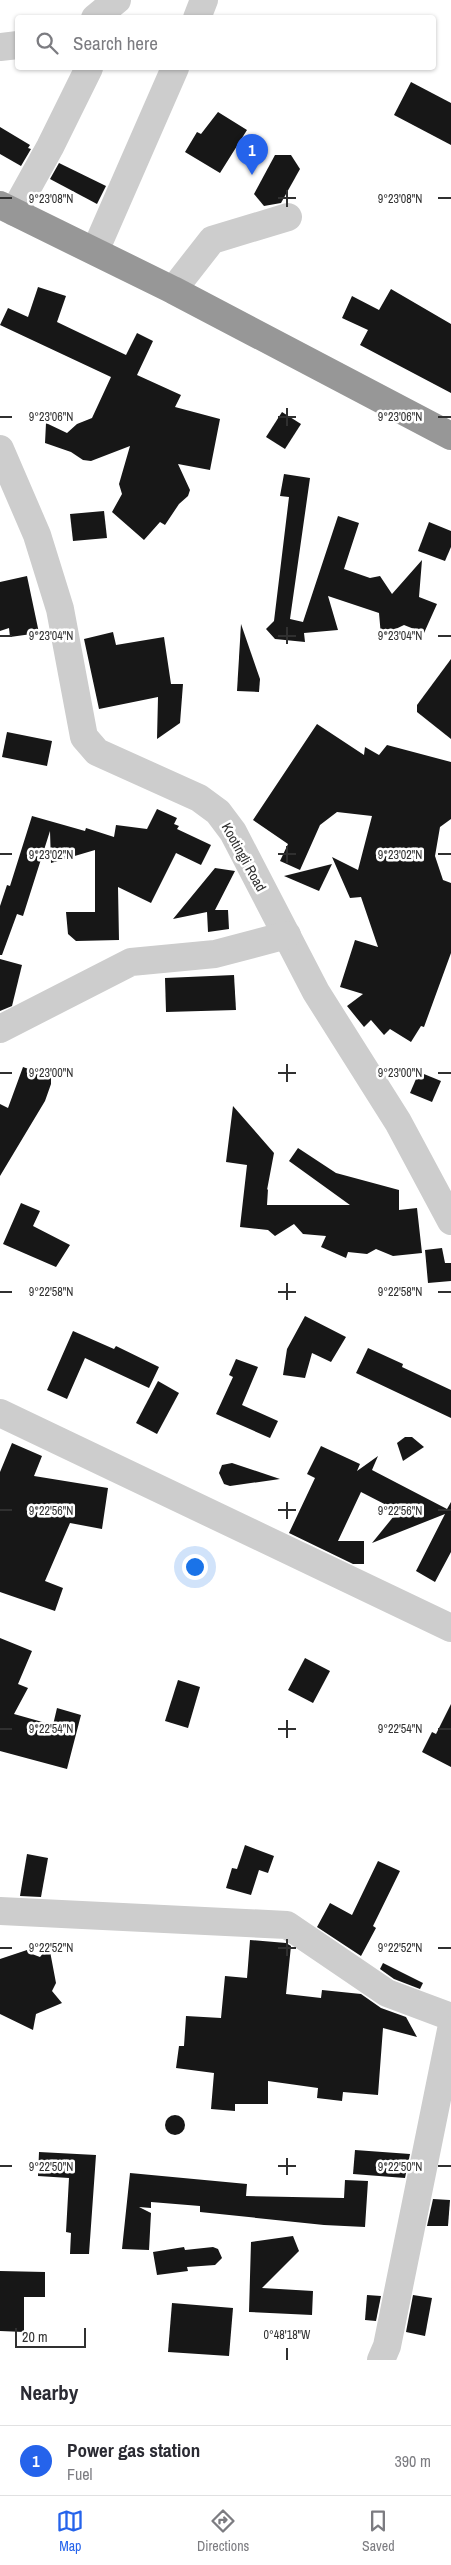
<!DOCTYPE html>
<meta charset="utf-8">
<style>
:root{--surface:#fff;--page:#f2f2f3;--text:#2b2b33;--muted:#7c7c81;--line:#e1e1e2;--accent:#2563eb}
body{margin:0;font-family:"Archivo Narrow",sans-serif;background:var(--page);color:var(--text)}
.scale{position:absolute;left:15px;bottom:12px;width:71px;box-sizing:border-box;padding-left:5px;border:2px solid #303030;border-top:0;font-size:14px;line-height:18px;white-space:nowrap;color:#303030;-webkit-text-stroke:4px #fff;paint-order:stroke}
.you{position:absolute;left:194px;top:1566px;width:18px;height:18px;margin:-12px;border:4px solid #fff;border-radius:50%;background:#1a73e8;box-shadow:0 0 0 8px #1a73e833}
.badge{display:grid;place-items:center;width:32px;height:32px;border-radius:50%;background:var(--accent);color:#fff;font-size:16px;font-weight:700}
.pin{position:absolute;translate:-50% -41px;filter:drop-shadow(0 1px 2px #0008)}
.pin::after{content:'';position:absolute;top:26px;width:18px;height:15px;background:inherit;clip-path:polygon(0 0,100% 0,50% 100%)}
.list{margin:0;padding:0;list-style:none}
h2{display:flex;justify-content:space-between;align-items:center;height:65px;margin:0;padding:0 20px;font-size:21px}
h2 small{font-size:16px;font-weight:400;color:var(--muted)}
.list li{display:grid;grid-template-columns:32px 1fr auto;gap:15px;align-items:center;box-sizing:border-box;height:70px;padding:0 20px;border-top:1px solid var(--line)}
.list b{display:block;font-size:19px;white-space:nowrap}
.list p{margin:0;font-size:16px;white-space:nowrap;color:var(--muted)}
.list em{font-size:16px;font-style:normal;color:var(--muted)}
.icon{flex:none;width:28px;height:28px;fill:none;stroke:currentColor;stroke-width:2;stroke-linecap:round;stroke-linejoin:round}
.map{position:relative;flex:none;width:451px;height:2360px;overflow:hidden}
.search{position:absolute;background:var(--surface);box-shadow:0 1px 4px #0004;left:15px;right:15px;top:15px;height:55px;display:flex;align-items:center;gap:12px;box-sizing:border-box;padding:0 18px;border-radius:5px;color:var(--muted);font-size:19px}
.sheet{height:135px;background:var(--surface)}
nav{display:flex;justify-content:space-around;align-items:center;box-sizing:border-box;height:70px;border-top:1px solid var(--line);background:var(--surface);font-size:14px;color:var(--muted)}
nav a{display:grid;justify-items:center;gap:2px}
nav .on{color:var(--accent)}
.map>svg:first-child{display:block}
</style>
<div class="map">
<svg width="451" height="2360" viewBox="0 0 451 2360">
<rect width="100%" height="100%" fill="#fff"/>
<g fill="#171717">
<polygon points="411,82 451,103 451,145 394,115"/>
<polygon points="218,112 247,130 220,173 185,152 197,132 201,134"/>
<polygon points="0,127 30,145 28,148 31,149 21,166 0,154"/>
<polygon points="275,155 291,155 300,169 281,203 264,206 254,194"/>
<polygon points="59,163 106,186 97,204 50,179"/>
<polygon points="38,287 66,296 57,322 126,355 137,333 153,341 137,375 181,395 175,407 220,419 210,470 178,464 190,490 188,496 179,504 165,525 160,522 144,540 112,512 122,494 119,484 130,446 91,461 83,460 71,452 45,443 46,423 67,433 77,424 92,418 111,377 0,325 8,308 28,317"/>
<polygon points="391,289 451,324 451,393 360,345 368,330 342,318 352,296 379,310"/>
<polygon points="282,412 301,424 285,449 266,437"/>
<polygon points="284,474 310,478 290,619 303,622 338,516 359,523 344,569 370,578 380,576 392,594 422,560 419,597 437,604 424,633 404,625 381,636 379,613 328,596 338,630 304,633 305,642 275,639 266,629 274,621 289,497 280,496"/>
<polygon points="104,511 107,538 73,541 70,514"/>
<polygon points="429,522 451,531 451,547 445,561 418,551"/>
<polygon points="27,576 39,633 10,637 9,628 0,631 0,582"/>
<polygon points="241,624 260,679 259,692 237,691"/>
<polygon points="113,632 116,645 164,637 171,684 183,684 180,723 157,739 158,697 99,709 84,639"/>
<polygon points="451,659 451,739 417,712 417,705"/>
<polygon points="317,724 364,755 365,747 379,755 387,745 451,762 451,819 440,827 435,856 443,880 451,883 451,953 424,1027 421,1026 411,1042 390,1029 384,1035 371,1020 364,1027 347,1006 363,994 340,987 355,940 378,947 361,897 350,898 332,857 358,870 372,816 337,812 320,825 300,870 280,861 288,844 253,820"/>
<polygon points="7,732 52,741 47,766 2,757"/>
<polygon points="157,809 177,818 174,824 179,826 177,829 211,845 201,865 176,853 151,903 118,887 119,940 76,941 68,934 66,912 95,912 95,850 51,863 50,831 23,916 17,914 2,955 0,955 0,906 7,885 10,886 32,816 85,831 86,828 114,837 116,825 147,829"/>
<polygon points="332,864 319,891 284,876"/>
<polygon points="215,868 235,871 215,910 228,910 229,929 208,932 207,912 173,919"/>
<polygon points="0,959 22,965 12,1006 0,1011"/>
<polygon points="234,975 236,1010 166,1012 165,978"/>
<polygon points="23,1067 51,1077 51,1084 45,1101 0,1176 0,1104 8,1108"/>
<polygon points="419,1072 441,1081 432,1102 410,1093"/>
<polygon points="233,1106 274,1153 267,1190 268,1189 267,1205 350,1205 289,1161 298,1148 336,1173 399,1190 399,1210 417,1208 422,1253 393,1256 376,1249 367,1254 348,1252 346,1258 321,1247 326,1236 303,1234 294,1224 275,1236 268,1230 240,1227 247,1165 226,1162"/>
<polygon points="21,1203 40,1211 33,1226 70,1245 56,1267 3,1244"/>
<polygon points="442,1248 445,1263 451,1263 451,1281 428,1283 425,1250"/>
<polygon points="305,1316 346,1337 331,1362 312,1353 305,1378 283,1375 287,1349"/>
<polygon points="73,1331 114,1349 116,1346 159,1367 149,1388 85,1358 67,1399 47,1390"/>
<polygon points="368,1348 403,1364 402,1367 451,1390 451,1418 356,1373"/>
<polygon points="236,1359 258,1367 242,1405 278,1421 270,1438 216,1414 233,1377 229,1375"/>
<polygon points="158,1381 179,1393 157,1434 136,1423"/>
<polygon points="405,1437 412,1437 424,1447 403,1461 397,1443"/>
<polygon points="12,1443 42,1456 34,1476 108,1488 102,1529 70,1523 45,1581 63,1588 55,1611 0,1592 0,1472"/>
<polygon points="321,1446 360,1464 357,1471 378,1456 372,1470 447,1509 451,1502 451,1552 435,1582 416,1571 445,1514 372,1543 398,1511 361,1492 338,1541 364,1541 364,1564 353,1564 289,1533 315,1478 307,1474"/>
<polygon points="232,1463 280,1479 230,1486 224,1484 219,1473 222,1465"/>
<polygon points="0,1638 32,1651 18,1684 28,1688 14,1714 53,1725 57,1708 81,1715 67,1769 0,1751"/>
<polygon points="305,1658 330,1671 313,1703 288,1690"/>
<polygon points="178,1680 200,1687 188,1728 165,1721"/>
<polygon points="451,1704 451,1767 422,1752 432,1732 436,1734"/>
<polygon points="245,1845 274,1856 268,1873 259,1870 251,1895 226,1888 232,1868 237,1869"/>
<polygon points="27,1854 48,1858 41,1897 20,1896"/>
<polygon points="378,1861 400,1871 373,1926 376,1928 361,1956 317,1927 330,1903 352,1915"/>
<polygon points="250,1940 286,1943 291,1946 286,1994 321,1998 322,1990 361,1994 381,2008 406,2017 417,2037 383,2028 378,2095 343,2092 342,2101 317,2098 318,2088 268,2081 268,2104 235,2104 235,2111 211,2109 214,2073 176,2068 179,2046 184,2046 186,2016 221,2018 225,1976 247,1978"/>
<polygon points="49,1946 56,1983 52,1991 62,2003 36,2014 33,2030 0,2014 0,1959 33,1948 32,1954 40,1957"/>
<polygon points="383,1963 423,1983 420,1989 394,1979 380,1969"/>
<circle cx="175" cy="2125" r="10"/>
<polygon points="355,2150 410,2154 405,2178 353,2174"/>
<polygon points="39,2152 96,2155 89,2254 70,2254 71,2233 66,2232 69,2178 38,2176"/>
<polygon points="130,2173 247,2184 246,2196 344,2198 345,2180 368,2181 365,2227 324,2225 200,2212 200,2206 151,2202 151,2208 139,2207 151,2213 149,2250 122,2249"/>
<polygon points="433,2199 450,2200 448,2226 427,2226"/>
<polygon points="293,2236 299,2251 262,2288 313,2291 312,2315 249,2312 251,2242"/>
<polygon points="184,2247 185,2250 213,2247 218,2249 222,2258 215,2265 187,2267 188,2271 157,2275 153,2252"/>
<polygon points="0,2271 45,2272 45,2297 24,2297 24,2332 0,2331"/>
<polygon points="367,2295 381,2296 376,2321 365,2320"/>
<polygon points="413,2295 432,2298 425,2336 406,2332"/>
<polygon points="172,2303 233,2308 229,2356 168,2352"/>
</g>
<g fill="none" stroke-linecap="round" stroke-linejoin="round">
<g stroke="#cdcdcd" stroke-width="28">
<polyline points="95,18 117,0"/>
<polyline points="197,18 204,0"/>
<polyline points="0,47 18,45"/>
<polyline points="14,212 50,147 89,68"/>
<polyline points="95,251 175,68"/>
<polyline points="173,290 212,240 288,217"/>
<polyline points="0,449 37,535 60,609 84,737 97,752 199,798 218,812 233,832 316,992 398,1122 451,1221"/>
<polyline points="0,1029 131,962 215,954 287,935"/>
<polyline points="0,1413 451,1628"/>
<polyline points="0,1911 287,1925 387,1993 451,2017"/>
<polyline points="381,2360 387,2346 451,2030"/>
</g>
<polyline stroke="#979797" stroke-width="28" points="0,205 173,290 451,436"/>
</g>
<path fill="none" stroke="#303030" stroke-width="2" d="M287 190V207M0 198H12M278 198H296M438 198H451M287 408V426M0 417H12M278 417H296M438 417H451M287 627V644M0 636H12M278 636H296M438 636H451M287 846V863M0 854H12M278 854H296M438 854H451M287 1064V1082M0 1073H12M278 1073H296M438 1073H451M287 1283V1300M0 1292H12M278 1292H296M438 1292H451M287 1502V1519M0 1510H12M278 1510H296M438 1510H451M287 1720V1738M0 1729H12M278 1729H296M438 1729H451M287 1939V1956M0 1948H12M278 1948H296M438 1948H451M287 2158V2175M0 2166H12M278 2166H296M438 2166H451M287 2348V2360"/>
<g text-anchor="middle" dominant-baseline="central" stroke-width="5" stroke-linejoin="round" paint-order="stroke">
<g font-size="14" fill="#303030" stroke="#fff">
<text transform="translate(244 857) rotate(61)">Kootingli Road</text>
</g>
</g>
<g font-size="12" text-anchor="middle" fill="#303030" stroke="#fff" stroke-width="5" stroke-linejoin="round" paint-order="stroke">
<text x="51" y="203">9°23'08"N</text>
<text x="400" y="203">9°23'08"N</text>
<text x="51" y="421">9°23'06"N</text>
<text x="400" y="421">9°23'06"N</text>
<text x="51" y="640">9°23'04"N</text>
<text x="400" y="640">9°23'04"N</text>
<text x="51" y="859">9°23'02"N</text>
<text x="400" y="859">9°23'02"N</text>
<text x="51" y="1077">9°23'00"N</text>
<text x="400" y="1077">9°23'00"N</text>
<text x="51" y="1296">9°22'58"N</text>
<text x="400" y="1296">9°22'58"N</text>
<text x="51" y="1515">9°22'56"N</text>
<text x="400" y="1515">9°22'56"N</text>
<text x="51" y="1733">9°22'54"N</text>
<text x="400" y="1733">9°22'54"N</text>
<text x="51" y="1952">9°22'52"N</text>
<text x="400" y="1952">9°22'52"N</text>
<text x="51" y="2171">9°22'50"N</text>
<text x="400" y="2171">9°22'50"N</text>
<text x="287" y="2339">0°48'18"W</text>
</g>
</svg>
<div class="scale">20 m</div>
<div class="you"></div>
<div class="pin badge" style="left:252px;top:175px">1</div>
<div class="search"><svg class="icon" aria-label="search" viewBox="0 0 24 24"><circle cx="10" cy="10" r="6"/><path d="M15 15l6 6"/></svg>Search here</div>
</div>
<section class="sheet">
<h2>Nearby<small></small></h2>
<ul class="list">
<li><span class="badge">1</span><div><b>Power gas station</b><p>Fuel</p></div><em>390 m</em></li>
</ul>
</section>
<nav>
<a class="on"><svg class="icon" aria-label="map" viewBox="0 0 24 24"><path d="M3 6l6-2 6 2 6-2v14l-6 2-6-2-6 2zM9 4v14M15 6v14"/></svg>Map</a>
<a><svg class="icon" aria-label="directions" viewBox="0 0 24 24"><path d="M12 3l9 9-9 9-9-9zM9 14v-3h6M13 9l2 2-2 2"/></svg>Directions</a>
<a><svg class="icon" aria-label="saved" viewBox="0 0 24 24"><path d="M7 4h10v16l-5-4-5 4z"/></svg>Saved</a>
</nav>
